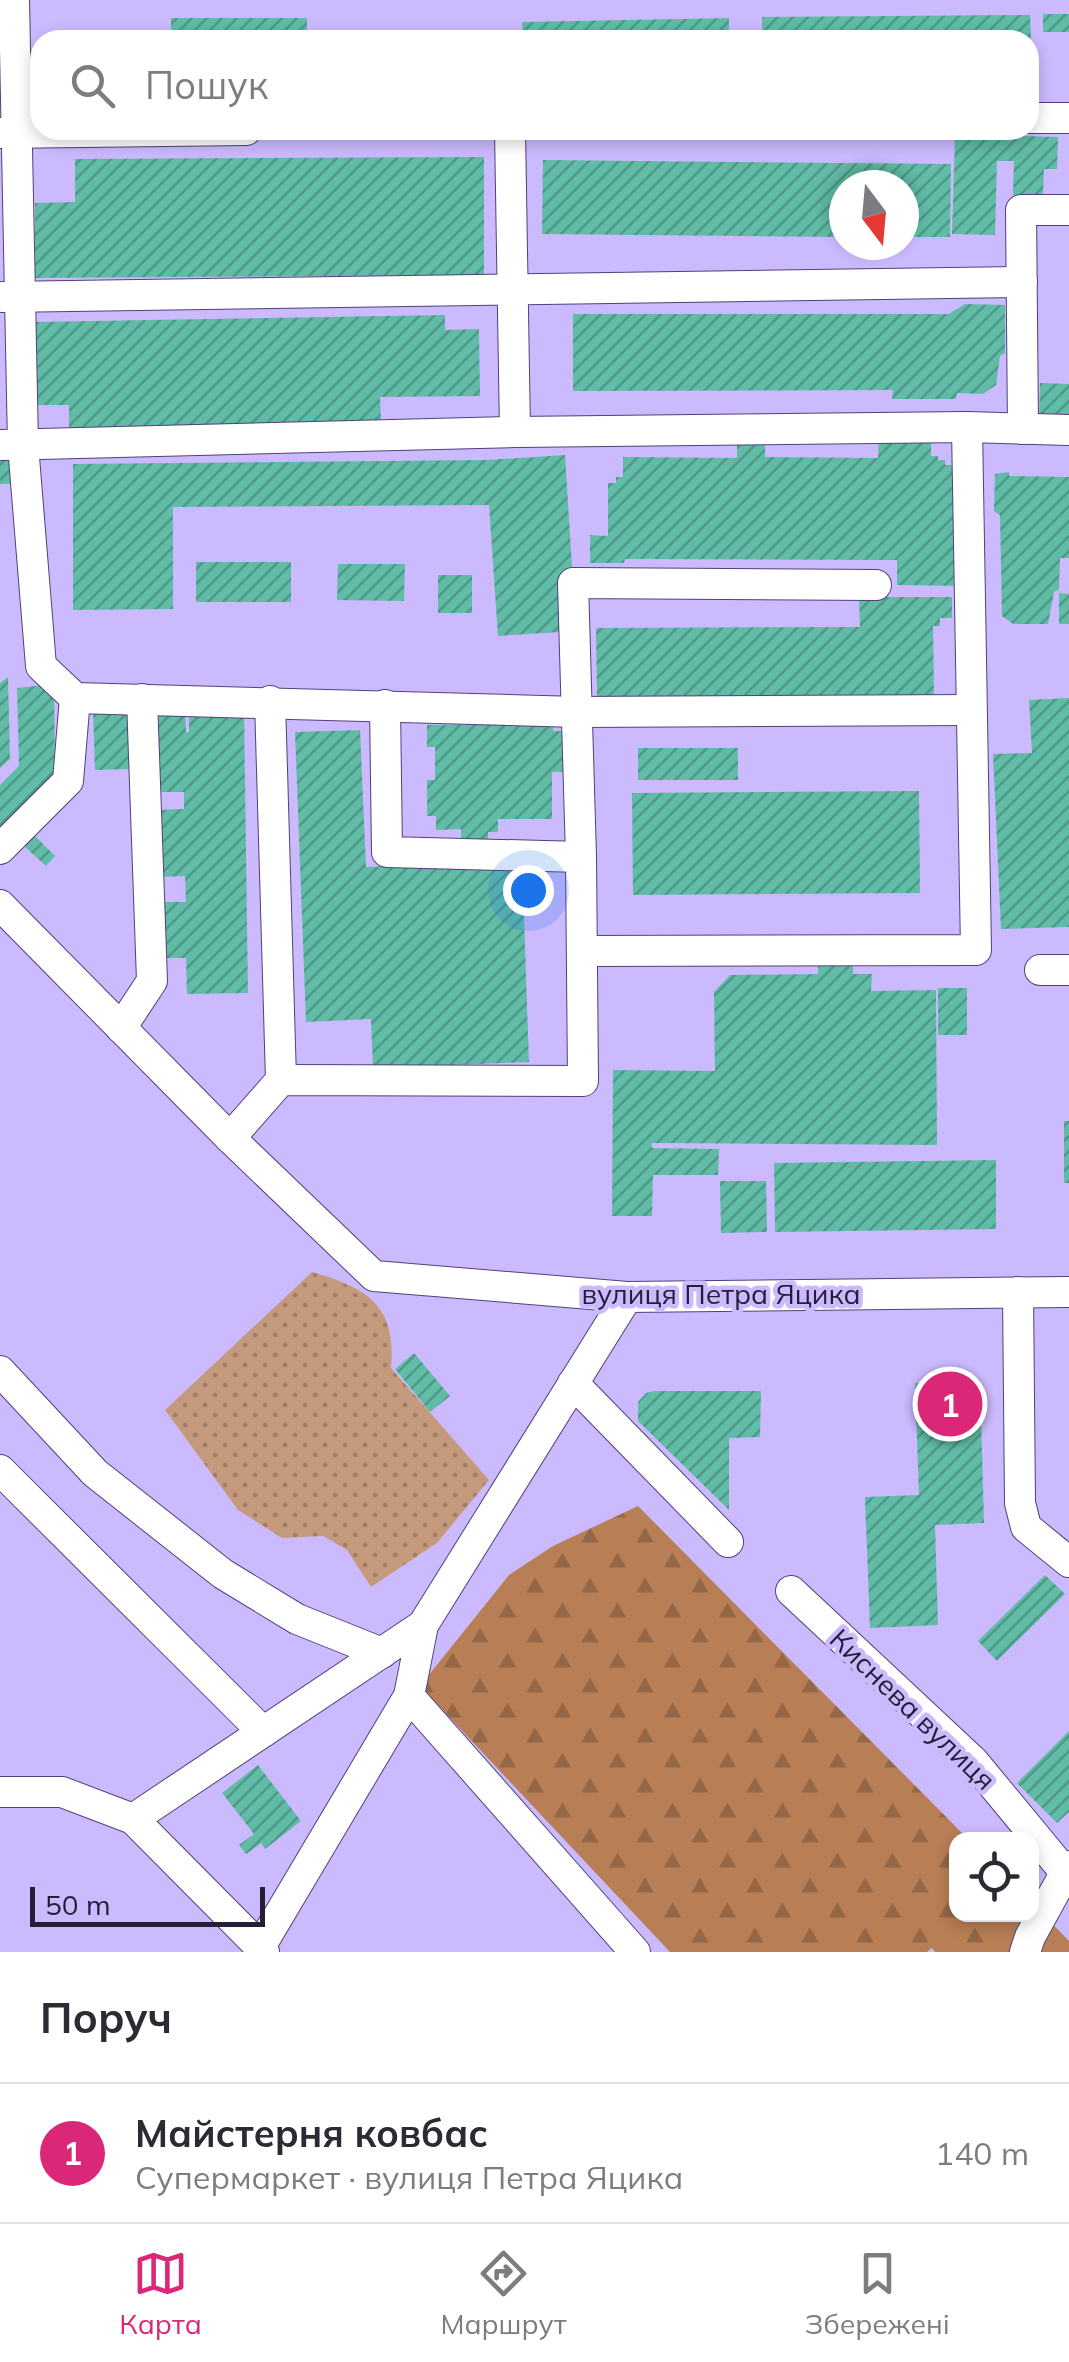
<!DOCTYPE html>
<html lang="uk">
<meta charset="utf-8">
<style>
:root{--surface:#fff;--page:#f2f2f3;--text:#2b2b33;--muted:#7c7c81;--line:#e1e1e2;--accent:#db2777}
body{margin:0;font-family:Mulish,sans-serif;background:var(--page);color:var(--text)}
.controls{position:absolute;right:30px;bottom:30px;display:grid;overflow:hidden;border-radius:20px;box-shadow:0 5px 15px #0003}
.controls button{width:90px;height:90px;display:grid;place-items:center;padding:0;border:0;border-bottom:2px solid var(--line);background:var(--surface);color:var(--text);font:50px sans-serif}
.compass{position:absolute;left:829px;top:170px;width:90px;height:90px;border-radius:50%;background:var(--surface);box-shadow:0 5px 15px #0003;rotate:164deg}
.scale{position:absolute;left:30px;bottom:25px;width:235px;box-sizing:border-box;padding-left:10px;border:5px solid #251e37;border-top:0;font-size:28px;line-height:35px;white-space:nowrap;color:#251e37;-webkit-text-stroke:8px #cbbafe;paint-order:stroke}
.you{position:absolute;left:528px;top:890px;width:35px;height:35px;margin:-25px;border:8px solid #fff;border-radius:50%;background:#1a73e8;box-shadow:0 0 0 15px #1a73e833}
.badge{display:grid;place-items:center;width:65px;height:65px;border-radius:50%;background:var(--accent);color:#fff;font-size:32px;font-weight:700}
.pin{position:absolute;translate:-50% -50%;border:5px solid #fff;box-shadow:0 2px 10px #0006}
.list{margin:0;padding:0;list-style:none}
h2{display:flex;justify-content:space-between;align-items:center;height:130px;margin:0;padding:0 40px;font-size:42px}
h2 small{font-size:32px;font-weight:400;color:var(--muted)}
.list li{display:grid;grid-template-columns:65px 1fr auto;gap:30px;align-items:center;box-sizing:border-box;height:140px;padding:0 40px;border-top:2px solid var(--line)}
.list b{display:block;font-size:38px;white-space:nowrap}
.list p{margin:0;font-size:32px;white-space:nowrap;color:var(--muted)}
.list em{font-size:32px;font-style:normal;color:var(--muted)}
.icon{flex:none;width:55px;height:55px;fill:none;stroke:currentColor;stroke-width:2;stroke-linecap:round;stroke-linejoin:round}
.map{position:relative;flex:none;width:1069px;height:1952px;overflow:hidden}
.search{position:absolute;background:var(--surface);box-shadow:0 5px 15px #0003;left:30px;right:30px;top:30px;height:110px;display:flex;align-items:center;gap:25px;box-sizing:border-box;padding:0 35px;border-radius:30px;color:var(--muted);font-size:38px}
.sheet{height:270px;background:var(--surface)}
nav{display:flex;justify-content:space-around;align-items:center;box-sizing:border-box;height:140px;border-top:2px solid var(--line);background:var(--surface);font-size:28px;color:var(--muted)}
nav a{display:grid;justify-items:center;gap:5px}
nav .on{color:var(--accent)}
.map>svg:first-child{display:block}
</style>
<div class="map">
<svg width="1069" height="1952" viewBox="0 0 1069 1952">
<defs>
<pattern id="grass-dots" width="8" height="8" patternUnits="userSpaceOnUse" patternTransform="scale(2.5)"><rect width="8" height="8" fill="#c59a7c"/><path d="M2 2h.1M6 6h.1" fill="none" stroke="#a07d66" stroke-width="1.8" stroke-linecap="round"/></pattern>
<pattern id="forest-firs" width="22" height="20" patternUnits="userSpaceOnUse" patternTransform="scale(2.5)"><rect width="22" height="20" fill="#b87e55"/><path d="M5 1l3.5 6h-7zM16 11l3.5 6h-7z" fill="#956747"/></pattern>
<pattern id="building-hatch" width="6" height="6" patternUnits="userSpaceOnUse" patternTransform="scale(2.5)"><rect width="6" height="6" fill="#60bca6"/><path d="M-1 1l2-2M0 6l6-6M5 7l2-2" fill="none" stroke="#4f9888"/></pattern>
</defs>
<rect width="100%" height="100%" fill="#cbbafe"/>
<path fill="url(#grass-dots)" d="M312 1272C367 1288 397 1305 391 1368L489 1480 437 1543 371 1587 347 1550 323 1536 282 1538 238 1510 165 1410Z"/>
<polygon fill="url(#forest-firs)" points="638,1506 968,1839 956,1840 956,1914 1032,1914 1032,1903 1069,1941 1069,1952 935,1952 932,1948 927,1952 670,1952 420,1686 509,1575 553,1546"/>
<g fill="url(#building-hatch)">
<rect x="1043" y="14" width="26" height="18"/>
<polygon points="1030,15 1031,40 762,40 762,17"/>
<rect x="171" y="18" width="136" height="22"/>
<polygon points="729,18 729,40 523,40 522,22"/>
<polygon points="494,32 494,40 454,40 454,33"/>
<polygon points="955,134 1058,137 1057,169 1044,169 1043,196 1013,195 1014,161 997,161 995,235 952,234"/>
<polygon points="484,157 484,275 35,278 35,203 75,202 75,159"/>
<polygon points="543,160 951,164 950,237 904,237 904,185 844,185 844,237 542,234"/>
<polygon points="965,304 1005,305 1005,353 1000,356 996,385 983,394 957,393 956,399 892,399 893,390 573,391 573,314 949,314"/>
<polygon points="445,315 445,330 479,329 480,396 380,397 381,422 69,428 69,405 35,405 33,322"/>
<polygon points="1040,383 1069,384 1069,420 1039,420"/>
<polygon points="879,431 931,432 931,456 938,456 938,460 945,460 945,465 954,465 964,586 897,585 897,560 625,559 624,563 590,563 590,535 608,536 608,483 616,483 616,477 623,477 623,457 737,458 737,440 765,440 765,457 878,458"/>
<rect x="0" y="448" width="10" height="36"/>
<polygon points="565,455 576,631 498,636 489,505 173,507 173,609 73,610 73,464 487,460"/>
<polygon points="1009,472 1009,476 1069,477 1069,558 1060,558 1059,589 1054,592 1048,624 1013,624 1002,616 1000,515 994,511 995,474"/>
<rect x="196" y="562" width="95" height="40"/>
<polygon points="338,564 405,564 404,601 337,600"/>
<rect x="438" y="575" width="34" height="38"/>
<polygon points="1059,593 1069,594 1069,624 1059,624"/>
<polygon points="859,597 952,597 952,618 940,618 940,626 933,626 934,698 597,700 596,628 860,627"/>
<polygon points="8,677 10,759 0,768 0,683"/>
<polygon points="54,684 55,781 0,834 0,785 19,766 17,688"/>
<polygon points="1069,698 1069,927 1001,929 993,754 1032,753 1029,700"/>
<polygon points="131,710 132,769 95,770 93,711"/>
<polygon points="185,710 186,732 189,732 189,711 244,711 248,993 187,994 186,958 158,958 157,902 186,902 185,876 158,877 157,810 184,809 184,792 157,792 159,711"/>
<polygon points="553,724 553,731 563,731 563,772 552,772 552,819 498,819 498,832 488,832 488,845 461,846 461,829 436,830 436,816 427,816 427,780 435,780 435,747 427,747 427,725"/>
<polygon points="360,730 366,867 522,861 529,1062 373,1068 371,1019 306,1022 295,732"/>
<rect x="638" y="748" width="100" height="32"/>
<polygon points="919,791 920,893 633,895 632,793"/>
<polygon points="34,835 55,856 46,866 24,846"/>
<polygon points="818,961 853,962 853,974 872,974 871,991 936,990 937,1145 652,1143 652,1148 719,1149 718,1175 653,1175 652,1216 612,1216 613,1070 715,1071 714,992 730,975 818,974"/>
<rect x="938" y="988" width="29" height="47"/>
<rect x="1064" y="1121" width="5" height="62"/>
<polygon points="996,1160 996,1229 775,1232 774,1163"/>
<polygon points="720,1181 766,1181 767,1232 721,1233"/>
<polygon points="414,1353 450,1396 430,1412 395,1369"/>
<polygon points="980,1381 984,1523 935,1525 938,1625 870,1628 865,1497 919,1495 915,1383"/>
<polygon points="654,1391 761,1391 760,1437 729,1438 729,1510 638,1421 638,1402 646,1393"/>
<polygon points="1045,1575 1065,1594 997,1661 978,1641"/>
<polygon points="1069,1731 1069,1812 1057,1823 1017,1783"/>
<polygon points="258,1765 301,1821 265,1849 261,1843 246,1854 239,1845 254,1834 222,1793"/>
</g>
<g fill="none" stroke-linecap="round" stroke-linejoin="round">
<g stroke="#51407a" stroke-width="32">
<g id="minor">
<polyline points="14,0 23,445 41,666 75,698 578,712 970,710"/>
<polyline points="1029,118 1069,118"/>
<polyline points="510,130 515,432"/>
<polyline points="0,133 246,130"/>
<polyline points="3,297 1022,282"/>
<polyline points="1023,429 1021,210 1069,210"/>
<polyline points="0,445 515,432 967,427 1069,430"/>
<polyline points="270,701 281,1080"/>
<polyline points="385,705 387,852 581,857"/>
<polyline points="0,849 68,781 75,698"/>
<polyline points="0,905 230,1138 374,1276 627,1297 1069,1292"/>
<polyline points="583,951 976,950 967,427"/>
<polyline points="1040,970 1069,970"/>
<polyline points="121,1028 152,981 142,699"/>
<polyline points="230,1138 281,1080 583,1081 581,857 573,583 876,585"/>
<polyline points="1018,1292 1020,1503 1026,1527 1069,1562"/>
<polyline points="627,1297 423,1625 409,1696 635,1952"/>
<polyline points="0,1371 95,1473 223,1574 297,1619 382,1653"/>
<polyline points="573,1383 728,1542"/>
<polyline points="0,1470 263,1732"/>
<polyline points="791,1591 974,1762 1069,1877"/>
<polyline points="0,1792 62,1792 133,1819"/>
<polyline points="260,1947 133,1819 423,1625"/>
<polyline points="264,1952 260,1947 409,1696"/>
<polyline points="1025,1952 1030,1937 1069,1866"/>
</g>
</g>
<use href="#minor" stroke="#fff" stroke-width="30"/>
</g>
<g text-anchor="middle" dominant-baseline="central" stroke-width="9" stroke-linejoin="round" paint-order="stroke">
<g font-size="28" fill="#251e37" stroke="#cbbafe">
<text x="721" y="1293">вулиця Петра Яцика</text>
<text transform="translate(913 1709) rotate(44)">Киснева вулиця</text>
</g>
</g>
</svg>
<div class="controls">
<button><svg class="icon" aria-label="locate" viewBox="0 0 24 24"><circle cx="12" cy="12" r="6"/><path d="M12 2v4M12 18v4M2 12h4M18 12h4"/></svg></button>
</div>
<svg class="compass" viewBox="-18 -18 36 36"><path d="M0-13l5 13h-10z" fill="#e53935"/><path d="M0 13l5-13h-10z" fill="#7c7c81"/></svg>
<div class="scale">50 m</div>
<div class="you"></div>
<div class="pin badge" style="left:950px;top:1404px">1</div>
<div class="search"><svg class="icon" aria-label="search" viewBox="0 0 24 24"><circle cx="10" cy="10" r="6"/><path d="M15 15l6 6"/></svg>Пошук</div>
</div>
<section class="sheet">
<h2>Поруч<small></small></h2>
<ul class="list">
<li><span class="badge">1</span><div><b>Майстерня ковбас</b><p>Супермаркет · вулиця Петра Яцика</p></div><em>140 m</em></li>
</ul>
</section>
<nav>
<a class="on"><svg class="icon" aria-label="map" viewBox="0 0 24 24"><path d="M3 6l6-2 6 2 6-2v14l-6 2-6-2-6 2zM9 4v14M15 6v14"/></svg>Карта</a>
<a><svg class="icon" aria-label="directions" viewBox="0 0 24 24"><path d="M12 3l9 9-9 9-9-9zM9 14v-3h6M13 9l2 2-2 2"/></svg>Маршрут</a>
<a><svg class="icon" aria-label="saved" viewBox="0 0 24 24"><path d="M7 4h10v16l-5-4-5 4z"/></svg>Збережені</a>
</nav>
